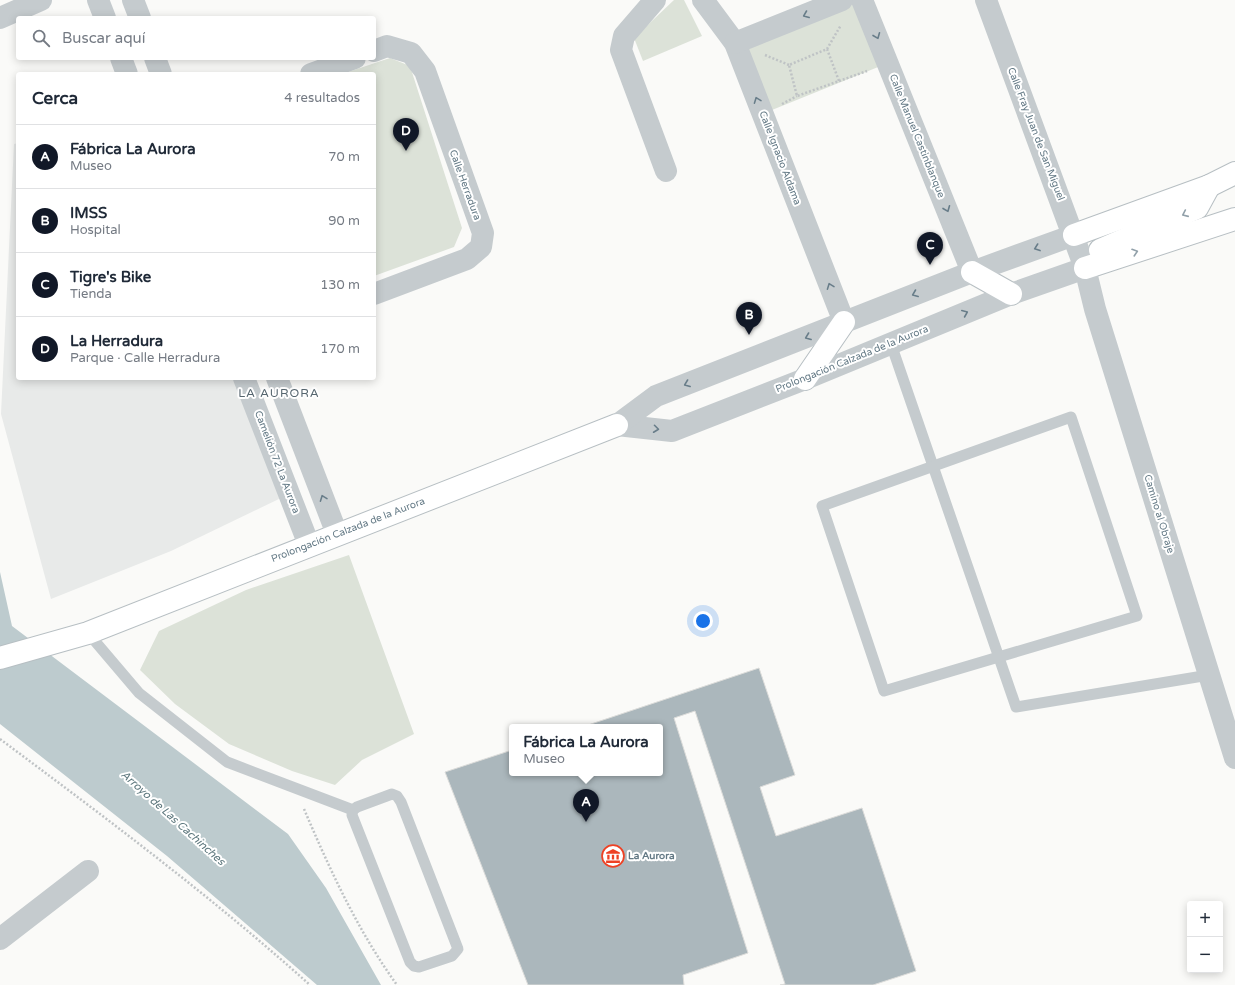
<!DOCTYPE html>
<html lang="es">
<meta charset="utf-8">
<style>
:root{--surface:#fff;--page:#f2f2f3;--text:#1f2937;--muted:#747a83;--line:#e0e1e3;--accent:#111827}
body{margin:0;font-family:"Varela Round",sans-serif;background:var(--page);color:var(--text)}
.controls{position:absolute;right:12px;bottom:12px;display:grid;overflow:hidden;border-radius:4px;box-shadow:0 2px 10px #0003}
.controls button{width:36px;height:36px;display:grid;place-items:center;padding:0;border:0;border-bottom:1px solid var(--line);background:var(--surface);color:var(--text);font:20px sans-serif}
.you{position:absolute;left:703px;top:621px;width:14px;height:14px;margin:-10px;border:3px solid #fff;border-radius:50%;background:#1a73e8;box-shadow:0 0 0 6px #1a73e833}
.badge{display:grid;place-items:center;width:26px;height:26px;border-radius:50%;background:var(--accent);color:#fff;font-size:13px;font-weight:700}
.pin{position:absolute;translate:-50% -33px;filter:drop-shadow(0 1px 2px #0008)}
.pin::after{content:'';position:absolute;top:21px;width:14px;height:12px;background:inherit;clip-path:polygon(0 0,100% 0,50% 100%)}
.popup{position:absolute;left:509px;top:724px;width:154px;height:52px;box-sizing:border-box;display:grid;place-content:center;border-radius:4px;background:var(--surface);filter:drop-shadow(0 1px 3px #0005);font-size:13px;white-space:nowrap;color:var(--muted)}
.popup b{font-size:15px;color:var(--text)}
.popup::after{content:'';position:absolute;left:50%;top:100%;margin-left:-8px;border:8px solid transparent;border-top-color:var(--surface)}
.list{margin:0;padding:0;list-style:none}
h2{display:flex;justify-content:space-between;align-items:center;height:52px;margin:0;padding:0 16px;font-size:17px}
h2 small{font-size:13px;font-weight:400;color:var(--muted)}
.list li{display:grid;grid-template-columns:26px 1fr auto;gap:12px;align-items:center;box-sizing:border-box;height:64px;padding:0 16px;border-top:1px solid var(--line)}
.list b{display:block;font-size:15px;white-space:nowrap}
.list p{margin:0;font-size:13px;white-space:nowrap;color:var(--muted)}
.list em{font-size:13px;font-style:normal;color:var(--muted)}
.icon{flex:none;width:22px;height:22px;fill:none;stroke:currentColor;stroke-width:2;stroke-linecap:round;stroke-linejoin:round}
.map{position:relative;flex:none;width:1235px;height:985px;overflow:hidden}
.search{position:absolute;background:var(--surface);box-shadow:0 2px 10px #0003;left:16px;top:16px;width:360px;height:44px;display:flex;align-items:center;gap:10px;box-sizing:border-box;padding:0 14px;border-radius:4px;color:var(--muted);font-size:15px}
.panel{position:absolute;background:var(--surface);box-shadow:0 2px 10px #0003;left:16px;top:72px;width:360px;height:308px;border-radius:4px}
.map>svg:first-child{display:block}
</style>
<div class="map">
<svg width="1235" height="985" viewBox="0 0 1235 985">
<rect width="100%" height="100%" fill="#fafaf8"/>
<polygon fill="#e8eae9" points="18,143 18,378 234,378 281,498 171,551 51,599 1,414 14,144"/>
<g fill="#dce2d8">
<polygon points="674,0 684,0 702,36 643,61 634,38"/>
<polygon points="862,0 888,63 772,110 735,43"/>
<polygon points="390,58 410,66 462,228 454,247 374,276 374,74 342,74"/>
<polygon points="349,555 414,734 362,760 335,785 292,771 229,744 175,704 140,670 159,631 246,590"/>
</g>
<polygon fill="#bdcbce" points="0,572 12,626 288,834 326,888 381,985 317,985 167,856 0,724"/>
<polygon fill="#abb7bc" stroke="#dcdcda" points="759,668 795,775 760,787 776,836 862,808 916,971 873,985 780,985 785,984 695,711 674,718 748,953 683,975 684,985 528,985 445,772 512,750 512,773 660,773 660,727 582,727"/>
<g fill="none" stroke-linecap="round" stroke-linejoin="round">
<g stroke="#b7bfc3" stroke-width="24">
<g id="secondary">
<polyline points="1074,235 1209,186 1235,173"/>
<polyline points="1100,250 1197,208 1209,186"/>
<polyline points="1085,268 1235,219"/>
<polyline points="972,272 1011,294"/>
<polyline points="805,379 844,322"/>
<polyline points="0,658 88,633 617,425"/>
</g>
</g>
<g stroke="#bfc3c5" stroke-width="2.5" stroke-dasharray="2 2" stroke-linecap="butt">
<polyline points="827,49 839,81 797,96 789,65 827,49 841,25"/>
<polyline points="765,55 789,65"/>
<polyline points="839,81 867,71"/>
<polyline points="782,104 797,96"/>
<path d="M0 739C106 818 212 897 310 985"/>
<path d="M304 809C330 870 358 931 397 985"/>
</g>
<g stroke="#c5cbce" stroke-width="11">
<polyline points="891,344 1016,707 1209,675"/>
<polygon points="1071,417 1137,616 884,691 822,506"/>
<polyline points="88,633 139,693 227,762 353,810"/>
<polygon points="392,794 397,796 401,802 458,949 452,956 419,967 414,966 410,962 352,815 353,810 357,807"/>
</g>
<g stroke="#c5cbce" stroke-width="22">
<polyline points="98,0 105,18"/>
<polyline points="133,0 140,18"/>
<polyline points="655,0 624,36 621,50 666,171"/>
<polyline points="703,0 735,43 844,322"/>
<polyline points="862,0 972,272"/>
<polyline points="986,0 1085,268 1095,309 1235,758"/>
<polyline points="0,18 41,0"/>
<polyline points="735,43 842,0"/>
<polyline points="374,51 387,46 411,53 425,71 483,233 481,247 467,259 374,294"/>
<polyline points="121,58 127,74"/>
<polyline points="155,58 161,74"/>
<polyline points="311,74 355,58"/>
<polyline points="244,378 309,545"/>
<polyline points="277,378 337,534"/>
<polyline points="617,425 672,431 805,379 1011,294 1085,268"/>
<polyline points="617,425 656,396 972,272 1074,235"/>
<polyline points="0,939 88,871"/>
</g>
<use href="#secondary" stroke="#fff" stroke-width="22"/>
</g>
<defs><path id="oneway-chevron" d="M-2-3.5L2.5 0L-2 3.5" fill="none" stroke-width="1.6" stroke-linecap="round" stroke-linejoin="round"/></defs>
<g stroke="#687d89">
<use href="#oneway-chevron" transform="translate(806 15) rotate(158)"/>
<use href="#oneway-chevron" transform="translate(877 36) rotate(68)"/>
<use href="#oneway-chevron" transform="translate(757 100) rotate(-111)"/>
<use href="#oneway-chevron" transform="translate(947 209) rotate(68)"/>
<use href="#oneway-chevron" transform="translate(1037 248) rotate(160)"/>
<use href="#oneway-chevron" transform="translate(830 286) rotate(-111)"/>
<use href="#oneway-chevron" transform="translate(915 294) rotate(158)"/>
<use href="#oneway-chevron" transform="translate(965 313) rotate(-23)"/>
<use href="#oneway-chevron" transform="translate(808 337) rotate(159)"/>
<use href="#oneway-chevron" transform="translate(687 384) rotate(159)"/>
<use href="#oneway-chevron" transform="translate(656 429) rotate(7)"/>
<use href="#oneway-chevron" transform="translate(323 498) rotate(-111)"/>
</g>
<g stroke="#92a1aa">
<use href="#oneway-chevron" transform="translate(1185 214) rotate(156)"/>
<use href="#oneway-chevron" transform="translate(1135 252) rotate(-18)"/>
</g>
<defs>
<g id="museum-ring" transform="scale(1.15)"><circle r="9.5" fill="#fff" stroke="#ee4124" stroke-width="1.5"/><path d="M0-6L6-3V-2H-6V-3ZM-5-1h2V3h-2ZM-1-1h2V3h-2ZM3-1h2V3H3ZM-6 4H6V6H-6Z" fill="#ee4124"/></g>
</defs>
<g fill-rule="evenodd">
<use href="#museum-ring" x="613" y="856"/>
</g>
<g text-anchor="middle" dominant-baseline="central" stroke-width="4" stroke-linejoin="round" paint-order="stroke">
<g font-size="10" fill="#637985" stroke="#fff">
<text transform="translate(1036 134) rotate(69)">Calle Fray Juan de San Miguel</text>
<text transform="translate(917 136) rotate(68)">Calle Manuel Castinblanque</text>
<text transform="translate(780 158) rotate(69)">Calle Ignacio Aldama</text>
<text transform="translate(465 185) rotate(70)">Calle Herradura</text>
<text transform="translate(852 359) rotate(-22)">Prolongación Calzada de la Aurora</text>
<text transform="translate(277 462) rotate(69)">Camelión 72 La Aurora</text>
<text transform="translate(1159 514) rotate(73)">Camino al Obraje</text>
<text transform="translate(348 530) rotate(-21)">Prolongación Calzada de la Aurora</text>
</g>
<g font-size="10" font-weight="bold" fill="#637985" stroke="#fff" text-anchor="start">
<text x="628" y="856">La Aurora</text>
</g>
<g font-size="11" font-style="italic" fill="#5e787e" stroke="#fff">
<text transform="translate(173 818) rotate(42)">Arroyo de Las Cachinches</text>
</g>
<g font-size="12" letter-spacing="1" fill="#56666f" stroke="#fff">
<text x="279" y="393">LA AURORA</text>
</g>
</g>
</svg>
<div class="controls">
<button>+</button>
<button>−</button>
</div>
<div class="you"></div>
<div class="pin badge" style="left:586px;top:822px">A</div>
<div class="popup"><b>Fábrica La Aurora</b>Museo</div>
<div class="pin badge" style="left:749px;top:335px">B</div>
<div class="pin badge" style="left:930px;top:265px">C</div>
<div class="pin badge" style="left:406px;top:151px">D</div>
<div class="search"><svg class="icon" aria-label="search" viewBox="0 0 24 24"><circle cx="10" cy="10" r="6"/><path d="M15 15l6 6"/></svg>Buscar aquí</div>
<section class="panel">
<h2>Cerca<small>4 resultados</small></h2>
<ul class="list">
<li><span class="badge">A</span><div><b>Fábrica La Aurora</b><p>Museo</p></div><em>70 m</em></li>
<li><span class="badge">B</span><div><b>IMSS</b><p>Hospital</p></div><em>90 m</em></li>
<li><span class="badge">C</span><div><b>Tigre's Bike</b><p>Tienda</p></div><em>130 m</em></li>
<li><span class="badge">D</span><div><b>La Herradura</b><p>Parque · Calle Herradura</p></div><em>170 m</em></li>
</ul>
</section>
</div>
